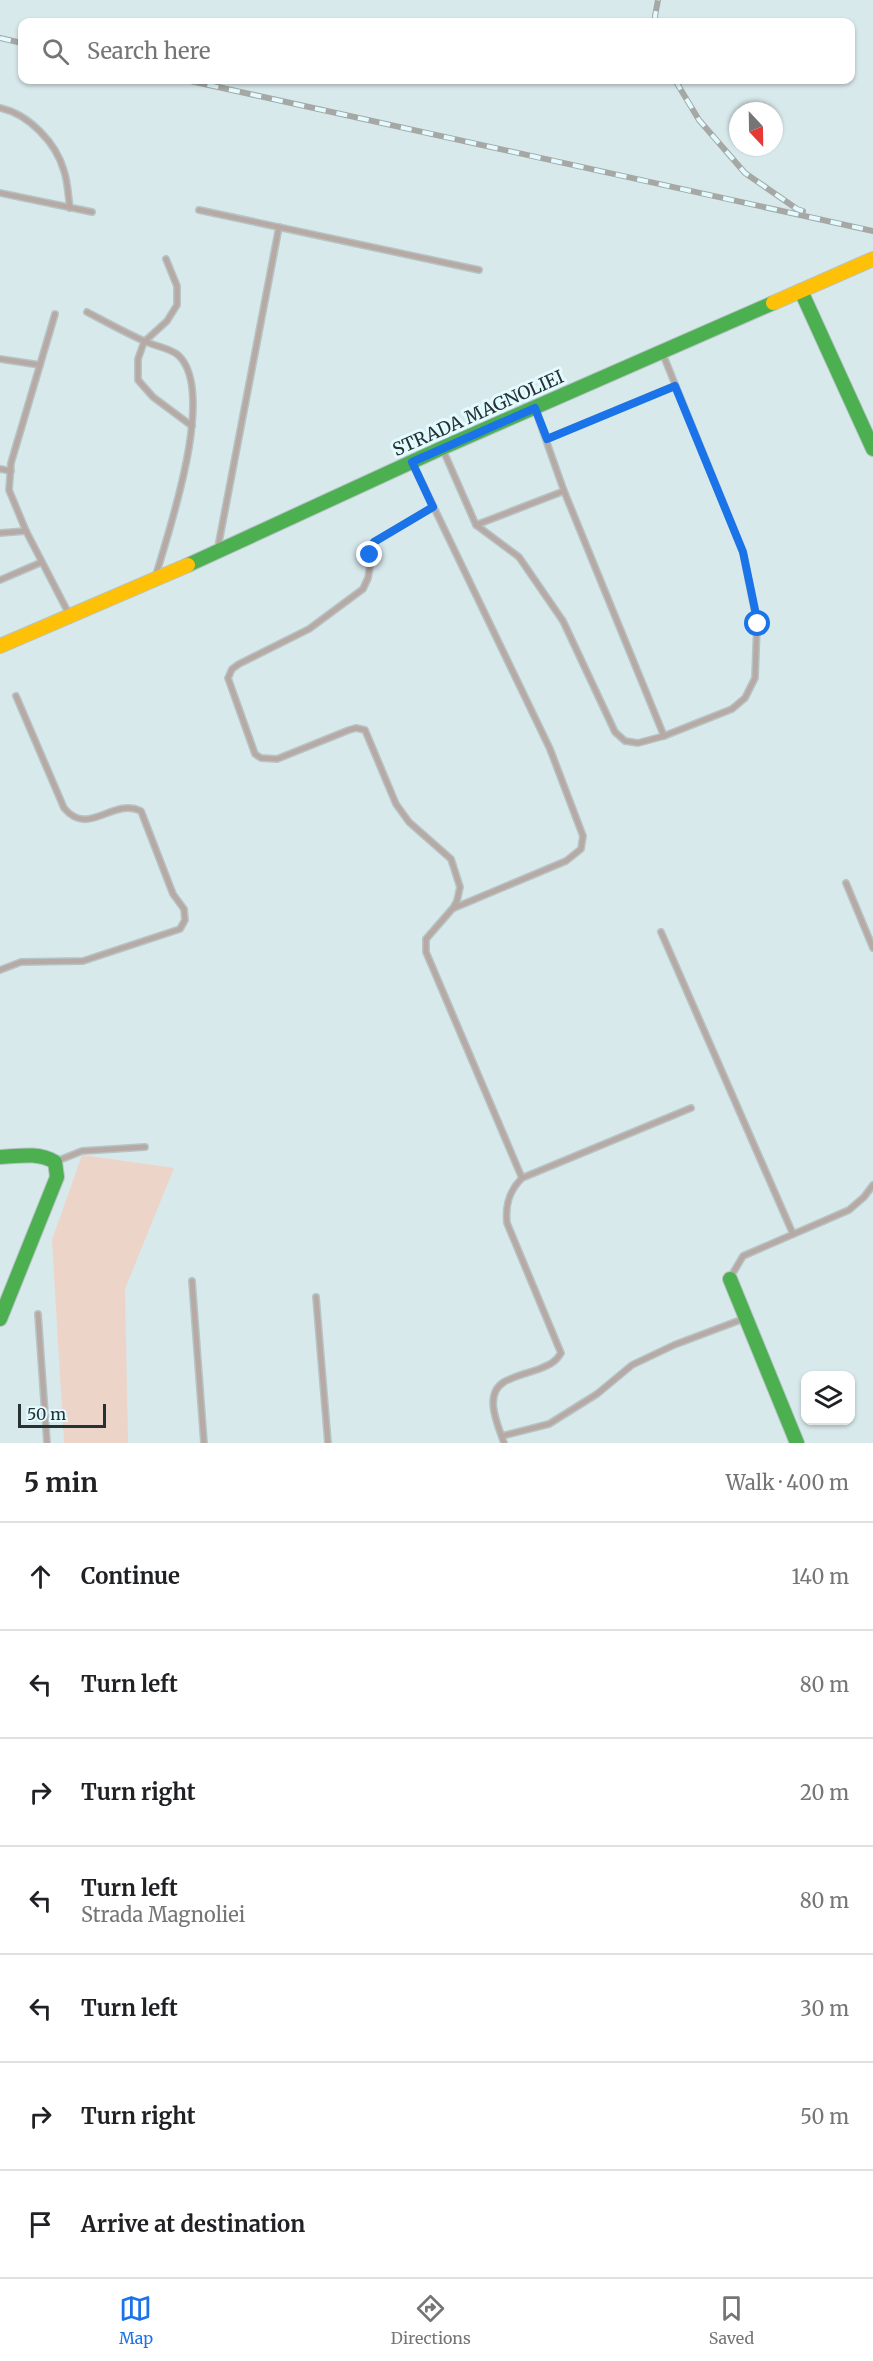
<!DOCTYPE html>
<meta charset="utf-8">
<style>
:root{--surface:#fff;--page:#f2f2f2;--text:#202124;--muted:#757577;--line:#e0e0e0;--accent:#1a73e8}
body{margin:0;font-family:Merriweather,serif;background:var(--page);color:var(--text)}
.controls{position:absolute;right:18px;bottom:18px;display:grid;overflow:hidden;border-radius:12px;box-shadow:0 2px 4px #0004}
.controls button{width:54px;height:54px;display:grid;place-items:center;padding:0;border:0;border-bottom:2px solid var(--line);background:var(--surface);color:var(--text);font:30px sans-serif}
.compass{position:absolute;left:729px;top:102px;width:54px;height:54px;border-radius:50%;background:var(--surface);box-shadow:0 2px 4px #0004;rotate:158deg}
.scale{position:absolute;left:18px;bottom:15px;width:88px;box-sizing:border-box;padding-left:6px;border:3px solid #273235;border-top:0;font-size:16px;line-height:21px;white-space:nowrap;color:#273235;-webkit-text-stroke:4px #e2fbff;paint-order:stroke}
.stop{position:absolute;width:18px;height:18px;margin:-14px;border:4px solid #1a73e8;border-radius:50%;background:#fff}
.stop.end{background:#1a73e8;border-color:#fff;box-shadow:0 2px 6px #0008}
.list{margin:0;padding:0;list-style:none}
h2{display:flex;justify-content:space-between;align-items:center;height:78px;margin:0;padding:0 24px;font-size:26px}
h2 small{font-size:20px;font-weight:400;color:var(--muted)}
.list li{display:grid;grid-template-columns:39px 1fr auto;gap:18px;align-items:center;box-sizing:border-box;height:108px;padding:0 24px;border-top:2px solid var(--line)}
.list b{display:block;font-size:22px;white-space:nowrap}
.list p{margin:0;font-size:20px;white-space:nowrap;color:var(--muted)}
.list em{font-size:20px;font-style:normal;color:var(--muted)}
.icon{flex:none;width:33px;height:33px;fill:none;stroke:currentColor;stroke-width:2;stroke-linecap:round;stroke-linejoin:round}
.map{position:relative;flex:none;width:873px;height:1443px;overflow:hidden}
.search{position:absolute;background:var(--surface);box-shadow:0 2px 4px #0004;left:18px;right:18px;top:18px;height:66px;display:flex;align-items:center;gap:15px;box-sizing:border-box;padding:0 21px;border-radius:12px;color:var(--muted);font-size:22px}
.sheet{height:834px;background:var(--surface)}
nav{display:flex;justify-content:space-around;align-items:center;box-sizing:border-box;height:84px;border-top:2px solid var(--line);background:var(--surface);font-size:16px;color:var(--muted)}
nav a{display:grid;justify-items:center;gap:3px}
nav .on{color:var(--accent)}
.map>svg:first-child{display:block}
</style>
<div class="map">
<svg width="873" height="1443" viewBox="0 0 873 1443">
<rect width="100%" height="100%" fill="#d8e9ec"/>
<polygon fill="#ecd4c9" points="82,1155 174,1168 125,1289 128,1443 64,1443 52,1240"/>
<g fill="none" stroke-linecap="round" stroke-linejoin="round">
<g stroke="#b6c4c6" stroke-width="8">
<g id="lane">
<path d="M0 108C28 114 56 142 64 171 68 182 68 196 70 208"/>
<polyline points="0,193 92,212"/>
<polyline points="199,210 479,270"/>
<polyline points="166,259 177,286 177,305 167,321 144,342 138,359 138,380 153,397 192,426"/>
<path d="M87 312C106 322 124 332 144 341 154 346 170 348 178 355 217 390 169 530 156 575"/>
<polyline points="55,314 11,463 9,490 26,531 69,614"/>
<polyline points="0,359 40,365"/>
<polyline points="535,409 564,491 664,736"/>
<polyline points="547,439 675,386"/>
<polyline points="443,450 476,525 519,557 563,621 615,732 625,741 638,743 664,736 732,709 745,698 755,678 757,623 743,552 662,352"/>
<polyline points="413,464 550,749 583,836 581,849 566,861 454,908"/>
<polyline points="0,469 11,471"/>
<polyline points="433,507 374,542 368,578 363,589 309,629 239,664 232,669 228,678 255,754 261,758 277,759 349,730 356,728 365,730 396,804 409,822 451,859 460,887 457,901 453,908 426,939 426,952 522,1178"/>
<polyline points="476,525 564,491"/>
<polyline points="0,533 26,531"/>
<polyline points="218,547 279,227"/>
<polyline points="0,580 42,562"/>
<polyline points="846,883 873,948"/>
<polyline points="661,932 793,1234"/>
<path d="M0 970 21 962 83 961 180 929 185 920 184 909 173 894 141 811C112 797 89 838 64 808L16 696"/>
<polyline points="57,1161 82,1151 145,1147"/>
<polyline points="730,1278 743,1256 849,1210 864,1197 873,1185"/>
<polyline points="192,1281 204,1443"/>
<polyline points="316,1297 328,1443"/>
<polyline points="38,1314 47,1443"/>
<polyline points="502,1436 549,1424 597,1394 632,1365 674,1345 743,1319"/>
<path d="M504 1443C498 1425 483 1395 504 1382 514 1376 528 1373 539 1369 549 1365 556 1362 561 1353L507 1223C505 1205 509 1191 522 1178L691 1108"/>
</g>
</g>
<g stroke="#b6c4c6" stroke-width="16">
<g id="fast">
<polyline points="801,291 873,449"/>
<polyline points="188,565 442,448 773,303"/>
<path d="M0 1157C19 1156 38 1152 55 1162L57 1177 0 1319"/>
<polyline points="730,1279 797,1443"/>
</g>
</g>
<g stroke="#b6c4c6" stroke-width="16">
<g id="slow">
<polyline points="773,303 873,259"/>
<polyline points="0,646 188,565"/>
</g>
</g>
<use href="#lane" stroke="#b7a9a4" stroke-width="5"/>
<use href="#fast" stroke="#4caf50" stroke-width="14"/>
<use href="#slow" stroke="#ffc107" stroke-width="14"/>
<g stroke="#a6a8a6" stroke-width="6">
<g id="rail">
<polyline points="656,22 655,16 658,0"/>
<polyline points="0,38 22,43"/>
<polyline points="186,80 873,231"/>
<polyline points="675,80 699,120 745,173 797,209 803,211"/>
</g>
</g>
<use href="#rail" stroke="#e2fbff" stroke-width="4" stroke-dasharray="11" stroke-linecap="butt"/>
</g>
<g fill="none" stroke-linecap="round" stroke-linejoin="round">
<polyline stroke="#1a73e8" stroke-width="8" points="370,555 374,542 433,507 412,462 535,408 547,439 675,386 743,552 758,624"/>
</g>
<g text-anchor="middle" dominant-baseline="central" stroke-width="6" stroke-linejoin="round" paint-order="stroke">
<g font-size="18" fill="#273235" stroke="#e2fbff">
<text transform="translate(478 413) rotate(-24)">STRADA MAGNOLIEI</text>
</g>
</g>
</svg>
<div class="controls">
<button><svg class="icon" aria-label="layers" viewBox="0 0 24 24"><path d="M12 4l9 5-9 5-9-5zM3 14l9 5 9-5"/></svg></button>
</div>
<svg class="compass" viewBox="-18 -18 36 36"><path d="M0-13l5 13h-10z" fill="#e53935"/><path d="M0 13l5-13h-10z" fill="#757577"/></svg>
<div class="scale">50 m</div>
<div class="stop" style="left:758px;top:624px"></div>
<div class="stop end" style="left:370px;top:555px"></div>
<div class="search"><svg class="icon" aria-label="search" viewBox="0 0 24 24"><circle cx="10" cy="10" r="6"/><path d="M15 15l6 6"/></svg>Search here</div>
</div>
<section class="sheet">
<h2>5 min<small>Walk · 400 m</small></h2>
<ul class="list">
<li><svg class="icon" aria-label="ahead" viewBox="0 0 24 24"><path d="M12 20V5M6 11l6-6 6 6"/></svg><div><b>Continue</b></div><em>140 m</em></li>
<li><svg class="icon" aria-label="left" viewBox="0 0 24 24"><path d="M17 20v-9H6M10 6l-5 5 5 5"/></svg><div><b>Turn left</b></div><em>80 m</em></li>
<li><svg class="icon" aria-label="right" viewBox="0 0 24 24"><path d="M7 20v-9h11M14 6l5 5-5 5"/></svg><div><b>Turn right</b></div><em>20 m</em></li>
<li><svg class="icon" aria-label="left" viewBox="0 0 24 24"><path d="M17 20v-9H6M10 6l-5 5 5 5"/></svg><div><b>Turn left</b><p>Strada Magnoliei</p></div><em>80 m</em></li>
<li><svg class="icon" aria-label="left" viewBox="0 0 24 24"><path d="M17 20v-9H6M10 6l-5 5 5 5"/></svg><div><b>Turn left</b></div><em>30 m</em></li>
<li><svg class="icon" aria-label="right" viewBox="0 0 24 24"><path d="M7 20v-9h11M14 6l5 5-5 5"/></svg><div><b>Turn right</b></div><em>50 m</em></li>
<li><svg class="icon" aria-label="arrive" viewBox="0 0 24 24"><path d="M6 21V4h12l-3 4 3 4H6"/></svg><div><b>Arrive at destination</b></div></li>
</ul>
</section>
<nav>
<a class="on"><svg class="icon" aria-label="map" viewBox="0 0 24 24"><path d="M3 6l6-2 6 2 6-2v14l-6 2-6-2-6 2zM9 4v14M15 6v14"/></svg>Map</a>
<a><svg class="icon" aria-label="directions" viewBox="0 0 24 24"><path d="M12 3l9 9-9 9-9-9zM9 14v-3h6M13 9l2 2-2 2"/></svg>Directions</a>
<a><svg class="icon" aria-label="saved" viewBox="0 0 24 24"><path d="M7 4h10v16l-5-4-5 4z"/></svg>Saved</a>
</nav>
